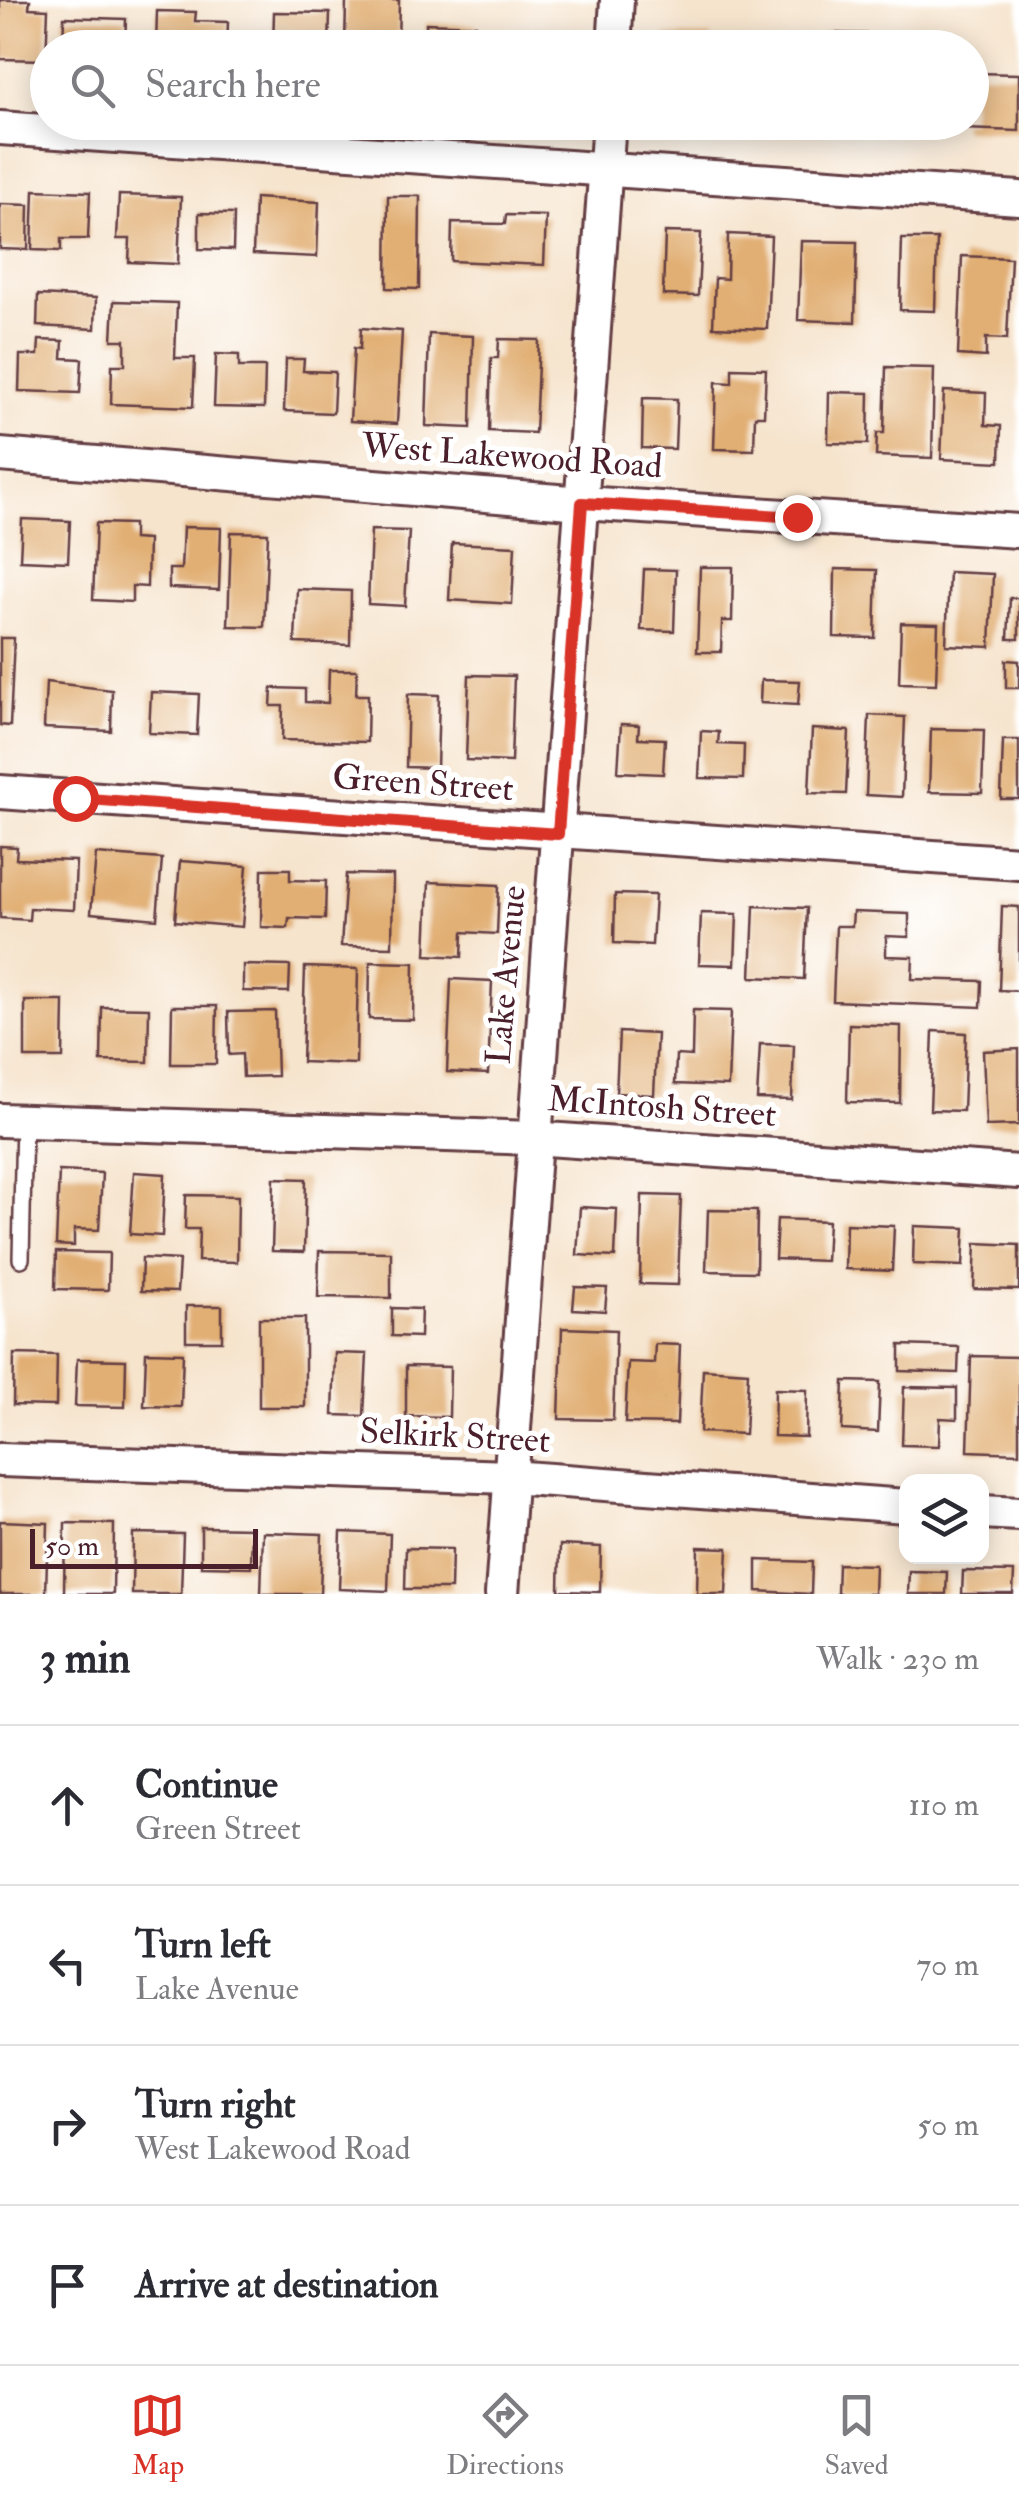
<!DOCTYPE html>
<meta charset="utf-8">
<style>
:root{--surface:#fff;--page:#f2f2f3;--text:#2b2b33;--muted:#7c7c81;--line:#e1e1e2;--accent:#d93025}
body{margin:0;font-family:"IM FELL Double Pica",serif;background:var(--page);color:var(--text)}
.controls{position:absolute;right:30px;bottom:30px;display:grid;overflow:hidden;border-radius:20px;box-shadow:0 5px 25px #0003}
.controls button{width:90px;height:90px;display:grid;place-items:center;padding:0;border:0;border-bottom:2px solid var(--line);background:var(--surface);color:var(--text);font:50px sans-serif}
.scale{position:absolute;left:30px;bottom:25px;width:228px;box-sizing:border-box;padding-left:10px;border:5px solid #4a1f2b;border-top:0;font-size:28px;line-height:35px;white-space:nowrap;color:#4a1f2b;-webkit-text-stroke:8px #fff;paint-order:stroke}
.stop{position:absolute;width:30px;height:30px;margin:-22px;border:8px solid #d93025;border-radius:50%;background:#fff}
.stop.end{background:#d93025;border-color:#fff;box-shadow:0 2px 10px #0008}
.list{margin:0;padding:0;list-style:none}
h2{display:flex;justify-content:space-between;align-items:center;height:130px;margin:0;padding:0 40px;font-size:42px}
h2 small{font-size:32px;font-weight:400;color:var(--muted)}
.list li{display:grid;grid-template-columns:65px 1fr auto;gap:30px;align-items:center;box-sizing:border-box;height:160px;padding:0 40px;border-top:2px solid var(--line)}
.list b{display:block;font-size:38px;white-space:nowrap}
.list p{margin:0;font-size:32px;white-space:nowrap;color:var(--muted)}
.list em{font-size:32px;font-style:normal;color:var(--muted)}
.icon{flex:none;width:55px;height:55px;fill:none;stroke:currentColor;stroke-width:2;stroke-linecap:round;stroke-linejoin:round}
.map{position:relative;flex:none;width:1019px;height:1594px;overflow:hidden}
.search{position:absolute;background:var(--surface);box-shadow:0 5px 25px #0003;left:30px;right:30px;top:30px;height:110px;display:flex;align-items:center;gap:25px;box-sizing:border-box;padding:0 35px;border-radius:55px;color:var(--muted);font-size:38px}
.sheet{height:770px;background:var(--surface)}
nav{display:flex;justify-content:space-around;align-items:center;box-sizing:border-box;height:140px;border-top:2px solid var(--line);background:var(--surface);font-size:28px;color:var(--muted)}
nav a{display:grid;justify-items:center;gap:5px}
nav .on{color:var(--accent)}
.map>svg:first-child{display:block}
</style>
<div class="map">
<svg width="1019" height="1594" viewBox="0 0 1019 1594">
<rect width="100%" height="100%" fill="#fff"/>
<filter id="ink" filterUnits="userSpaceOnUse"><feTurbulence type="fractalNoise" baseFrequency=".01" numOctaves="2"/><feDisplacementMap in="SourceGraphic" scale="20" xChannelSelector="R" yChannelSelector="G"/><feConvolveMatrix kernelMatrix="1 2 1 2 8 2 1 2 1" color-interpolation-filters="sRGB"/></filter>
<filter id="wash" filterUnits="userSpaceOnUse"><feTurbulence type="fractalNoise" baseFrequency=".0048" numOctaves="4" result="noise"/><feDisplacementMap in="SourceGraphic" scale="40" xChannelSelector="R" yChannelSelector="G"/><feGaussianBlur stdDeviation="2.25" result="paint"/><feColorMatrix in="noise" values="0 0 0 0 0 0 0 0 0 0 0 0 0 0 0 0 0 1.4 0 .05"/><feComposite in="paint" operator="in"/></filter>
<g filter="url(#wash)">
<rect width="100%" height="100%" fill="#f6e4cd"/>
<g id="blocks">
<g fill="#e1af73">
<polygon points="0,0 30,0 29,8 48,9 46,60 0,59"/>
<polygon points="346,0 399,0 398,48 345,48"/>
<polygon points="157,11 196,12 195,21 228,22 227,48 156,48"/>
<polygon points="274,12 330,13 329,48 273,48"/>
<polygon points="64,17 126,19 125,48 63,48"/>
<polygon points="426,23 476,25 476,48 426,48"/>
<polygon points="831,33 883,34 883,48 830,48"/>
<polygon points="664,36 711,37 710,48 663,48"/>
<polygon points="972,73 1019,74 1019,131 963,129 963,122 972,122"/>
<polygon points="34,190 90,192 88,239 61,239 61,251 32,250"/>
<polygon points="119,195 181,197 178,264 129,262 130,239 117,239"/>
<polygon points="388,196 420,196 419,289 387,288"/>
<polygon points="255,198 319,202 317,257 253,254"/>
<polygon points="0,204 29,205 28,250 0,249"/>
<polygon points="199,213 234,214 233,250 199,249"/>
<polygon points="506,215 546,216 544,265 451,261 452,223 505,224"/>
<polygon points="665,232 701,233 698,296 663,295"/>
<polygon points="728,234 771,236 767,329 713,327 715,278 727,279"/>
<polygon points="902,239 937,239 935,311 900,310"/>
<polygon points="801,241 857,242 855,322 798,320"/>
<polygon points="962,256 1011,258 1007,339 986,338 986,357 958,355"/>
<polygon points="38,295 96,298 95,329 37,326"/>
<polygon points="114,301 177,303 175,358 195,358 193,407 111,404 112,365 125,365 125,340 112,340"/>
<polygon points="361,328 402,331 397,424 350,421 354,348 360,349"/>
<polygon points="429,334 473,336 471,428 426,426"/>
<polygon points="499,339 539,340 535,433 489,431 491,358 498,358"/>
<polygon points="39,340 63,341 62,358 82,359 80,393 19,391 20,355 38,355"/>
<polygon points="216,354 239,355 239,367 265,367 264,408 214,407"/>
<polygon points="286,359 304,359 303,371 335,372 333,413 284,411"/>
<polygon points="886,367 934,368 932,458 876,456 877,433 884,433"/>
<polygon points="732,368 766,369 764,416 755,416 754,450 714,449 716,382 732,383"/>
<polygon points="944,391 986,393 985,425 1001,426 1000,462 941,459"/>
<polygon points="829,392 869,393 868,444 828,443"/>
<polygon points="643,398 677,399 675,449 642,448"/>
<polygon points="22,519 70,521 68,562 20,560"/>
<polygon points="96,523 133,524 133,539 148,540 147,587 132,586 132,602 93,600"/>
<polygon points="183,527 221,528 219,590 169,588 169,569 181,569"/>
<polygon points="371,530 409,531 405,606 368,604"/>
<polygon points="231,532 268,533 264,627 228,626"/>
<polygon points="452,543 515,546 512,604 449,600"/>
<polygon points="700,567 733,567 732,621 722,621 721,652 697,652"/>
<polygon points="644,569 676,570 674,631 641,630"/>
<polygon points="835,569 877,570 875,638 834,637"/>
<polygon points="949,572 993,574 990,647 946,645"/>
<polygon points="297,589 351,591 350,645 295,643"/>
<polygon points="1010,598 1019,598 1019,639 1008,639"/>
<polygon points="901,623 938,624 936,684 899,683"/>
<polygon points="0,638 14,638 10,726 0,725"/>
<polygon points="1006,660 1019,661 1019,688 1006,688"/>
<polygon points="329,670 357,670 356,695 368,695 367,742 282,740 283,706 271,706 272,688 305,689 305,702 328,703"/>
<polygon points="469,675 514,676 511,762 466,760"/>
<polygon points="761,680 800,681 798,705 760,703"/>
<polygon points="46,682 112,690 111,731 44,728"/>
<polygon points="151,692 199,694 197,735 149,733"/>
<polygon points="408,694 439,695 437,768 406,767"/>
<polygon points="869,715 905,717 902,797 866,795"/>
<polygon points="621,724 639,725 638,738 665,739 663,774 618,772"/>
<polygon points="812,729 849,731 846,794 809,793"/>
<polygon points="931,729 984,730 982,793 929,792"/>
<polygon points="701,731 719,732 718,744 744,745 743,779 699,778"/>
<polygon points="1003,740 1019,740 1019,799 1001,799"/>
<polygon points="0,846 17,847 16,859 76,861 74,910 30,908 29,920 0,918"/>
<polygon points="96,854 162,859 157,919 91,913"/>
<polygon points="180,861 247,866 242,927 175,921"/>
<polygon points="262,869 290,869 290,880 326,881 325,919 289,918 288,928 261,927"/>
<polygon points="346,874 393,875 392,947 341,946"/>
<polygon points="429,882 499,885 497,934 463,932 462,957 426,955"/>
<polygon points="615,894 655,895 652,945 614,943"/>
<polygon points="754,906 807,908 804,979 751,977"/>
<polygon points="1002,906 1019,907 1019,991 999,990"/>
<polygon points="853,912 909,914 909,937 886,936 886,956 913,957 912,979 982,981 981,1007 833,1001 836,926 852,926"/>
<polygon points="701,913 737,914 735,965 699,964"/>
<polygon points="370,962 414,963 413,1020 369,1019"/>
<polygon points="243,965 290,966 289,992 243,991"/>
<polygon points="305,967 358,969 356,1064 302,1062"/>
<polygon points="451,979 492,981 488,1074 447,1072"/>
<polygon points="25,1001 64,1001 63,1058 25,1058"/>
<polygon points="172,1006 217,1006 216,1064 171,1064"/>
<polygon points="102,1007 149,1008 148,1062 101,1061"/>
<polygon points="693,1010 731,1011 728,1086 675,1084 676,1055 692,1056"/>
<polygon points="275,1011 277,1076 243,1077 242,1054 229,1055 228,1012"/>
<polygon points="849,1024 901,1026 900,1103 847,1102"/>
<polygon points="933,1031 966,1033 963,1111 930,1110"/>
<polygon points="619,1032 657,1034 654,1095 616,1093"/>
<polygon points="760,1044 794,1045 792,1100 757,1099"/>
<polygon points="1019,1049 1019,1125 986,1126 983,1051"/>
<polygon points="59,1171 102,1173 99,1230 74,1229 74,1246 56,1245"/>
<polygon points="134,1172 165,1174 162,1236 130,1234"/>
<polygon points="274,1178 306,1179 304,1252 272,1251"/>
<polygon points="186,1195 238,1196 237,1262 198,1261 199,1229 185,1229"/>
<polygon points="642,1195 681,1196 678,1285 640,1284"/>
<polygon points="580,1207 617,1209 615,1257 577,1255"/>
<polygon points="708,1210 757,1211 756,1272 706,1271"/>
<polygon points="777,1219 828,1221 826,1261 775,1259"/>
<polygon points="846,1224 894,1226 892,1271 845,1269"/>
<polygon points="914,1226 965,1228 963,1266 913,1264"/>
<polygon points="976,1243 1019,1245 1019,1290 974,1289"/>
<polygon points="319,1251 391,1252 391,1298 318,1297"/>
<polygon points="56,1252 109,1253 108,1290 55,1289"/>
<polygon points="142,1258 179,1260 177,1292 141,1291"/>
<polygon points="575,1287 607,1288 605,1311 573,1309"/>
<rect x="186" y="1306" width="36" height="35"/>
<polygon points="392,1308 421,1309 420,1337 392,1336"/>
<rect x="259" y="1318" width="46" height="89"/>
<polygon points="562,1328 616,1330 613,1420 559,1419"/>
<polygon points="655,1344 680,1345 677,1424 625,1423 628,1362 654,1363"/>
<polygon points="900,1345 959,1347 958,1373 900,1371"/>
<polygon points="146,1352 183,1353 181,1407 144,1406"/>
<polygon points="335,1353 367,1354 364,1416 333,1415"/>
<polygon points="14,1354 57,1355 56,1406 13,1405"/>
<polygon points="971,1356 1019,1357 1019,1453 968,1451"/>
<polygon points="77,1359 126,1360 125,1407 75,1406"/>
<polygon points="406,1366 450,1367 449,1417 406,1416"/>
<polygon points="703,1369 748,1372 745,1434 700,1432"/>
<polygon points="844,1381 880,1382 878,1432 842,1430"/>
<polygon points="904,1387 957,1388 957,1419 940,1418 939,1446 902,1445"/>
<polygon points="775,1389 807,1390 806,1437 774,1436"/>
<polygon points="0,1521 48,1523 46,1594 0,1594"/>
<polygon points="65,1523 114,1524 113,1594 64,1594"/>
<polygon points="201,1527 252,1528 251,1567 201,1566"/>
<polygon points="263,1532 322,1534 320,1594 261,1594"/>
<polygon points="341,1532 390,1534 388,1591 339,1589"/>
<polygon points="133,1533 183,1534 181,1594 132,1594"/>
<polygon points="560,1545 601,1547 600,1592 559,1591"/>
<polygon points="698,1547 728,1548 726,1594 697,1594"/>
<polygon points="406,1548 452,1549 451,1589 405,1589"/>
<polygon points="757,1560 812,1562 811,1594 757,1591"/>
<polygon points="838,1564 875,1565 874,1594 837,1594"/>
<polygon points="909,1571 947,1572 946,1594 908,1594"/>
<polygon points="963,1571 1014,1572 1013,1594 962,1594"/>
</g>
</g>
</g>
<g filter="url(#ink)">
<use href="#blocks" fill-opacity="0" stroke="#643d43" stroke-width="2.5"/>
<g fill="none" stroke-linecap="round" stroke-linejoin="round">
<g stroke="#643d43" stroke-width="20">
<polyline id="lane" points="21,1259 24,1120"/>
</g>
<g stroke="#643d43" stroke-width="38">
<g id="street">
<polyline points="614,48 617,0"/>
<polyline points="0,128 1019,198"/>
<polyline points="0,455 582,503 1019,531"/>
<polyline points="0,792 1019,863"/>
<polyline points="0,1120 533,1138 1019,1172"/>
<polyline points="0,1460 510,1477 906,1506"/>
<polyline points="982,1512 1019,1514"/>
<polyline points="502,1594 609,122"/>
</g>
</g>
<use href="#lane" stroke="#fff" stroke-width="15"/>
<use href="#street" stroke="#fff" stroke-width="32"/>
</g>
</g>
<g fill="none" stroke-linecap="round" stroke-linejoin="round" filter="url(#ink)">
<polyline stroke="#d93025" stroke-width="12" points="75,798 558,834 582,503 797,517"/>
</g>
<g text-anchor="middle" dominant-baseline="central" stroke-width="10" stroke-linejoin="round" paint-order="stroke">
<g font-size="35" fill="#4a1f2b" stroke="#fff">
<text transform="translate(512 456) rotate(4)">West Lakewood Road</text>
<text transform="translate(423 783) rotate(4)">Green Street</text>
<text transform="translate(506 975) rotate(-85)">Lake Avenue</text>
<text transform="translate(662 1107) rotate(4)">McIntosh Street</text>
<text transform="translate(455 1436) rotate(3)">Selkirk Street</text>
</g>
</g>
</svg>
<div class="controls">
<button><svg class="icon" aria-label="layers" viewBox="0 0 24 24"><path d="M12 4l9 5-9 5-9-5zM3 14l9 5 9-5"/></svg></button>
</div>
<div class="scale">50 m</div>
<div class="stop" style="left:75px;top:798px"></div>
<div class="stop end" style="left:797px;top:517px"></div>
<div class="search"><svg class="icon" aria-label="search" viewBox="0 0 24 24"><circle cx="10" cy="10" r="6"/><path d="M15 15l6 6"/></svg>Search here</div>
</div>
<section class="sheet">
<h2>3 min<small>Walk · 230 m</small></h2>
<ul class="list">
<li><svg class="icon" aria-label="ahead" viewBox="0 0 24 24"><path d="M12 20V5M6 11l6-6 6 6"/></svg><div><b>Continue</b><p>Green Street</p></div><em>110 m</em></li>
<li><svg class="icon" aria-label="left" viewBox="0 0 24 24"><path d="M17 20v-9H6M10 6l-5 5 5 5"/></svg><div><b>Turn left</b><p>Lake Avenue</p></div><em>70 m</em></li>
<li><svg class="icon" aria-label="right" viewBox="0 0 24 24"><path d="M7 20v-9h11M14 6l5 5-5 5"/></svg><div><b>Turn right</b><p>West Lakewood Road</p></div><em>50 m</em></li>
<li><svg class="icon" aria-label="arrive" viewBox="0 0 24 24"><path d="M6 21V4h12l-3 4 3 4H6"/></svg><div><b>Arrive at destination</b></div></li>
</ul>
</section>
<nav>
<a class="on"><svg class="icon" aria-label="map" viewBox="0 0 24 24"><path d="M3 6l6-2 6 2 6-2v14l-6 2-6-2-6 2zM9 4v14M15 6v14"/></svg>Map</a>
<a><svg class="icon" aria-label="directions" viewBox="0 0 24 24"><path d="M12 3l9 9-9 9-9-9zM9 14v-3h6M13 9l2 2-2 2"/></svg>Directions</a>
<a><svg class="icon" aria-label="saved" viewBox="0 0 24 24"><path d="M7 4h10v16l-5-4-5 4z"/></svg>Saved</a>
</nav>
